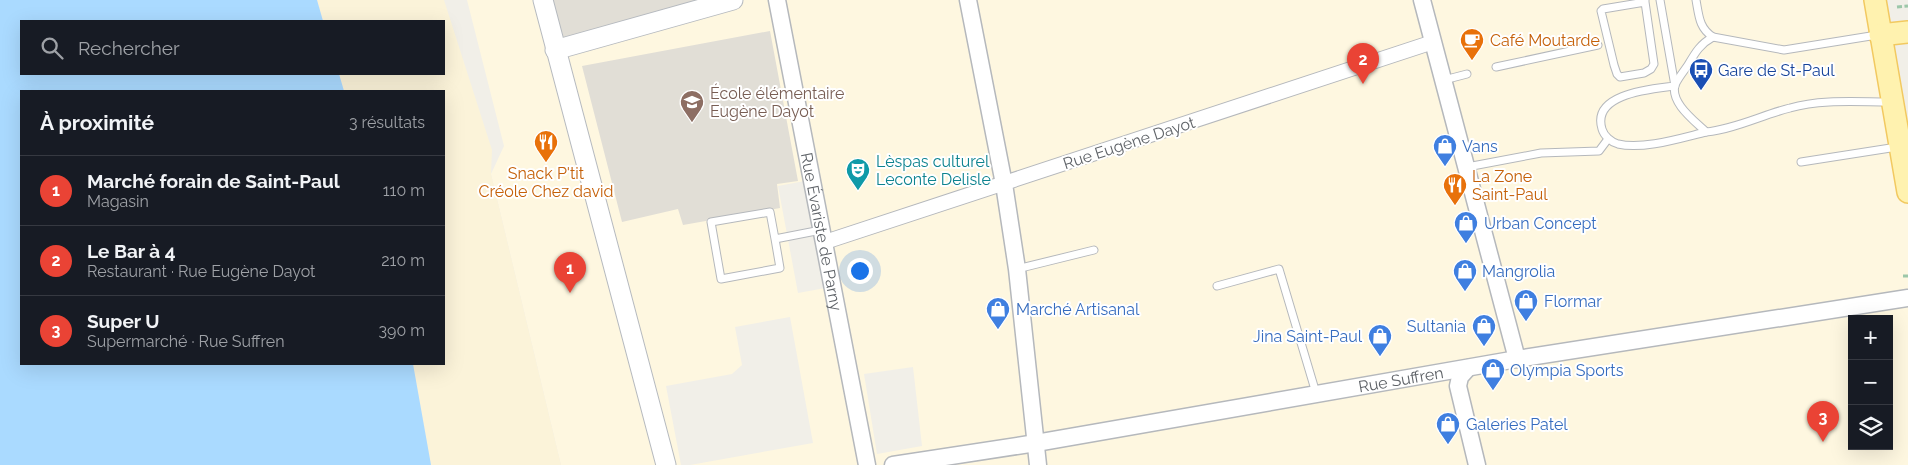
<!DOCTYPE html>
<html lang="fr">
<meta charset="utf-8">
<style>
:root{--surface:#171b24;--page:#242831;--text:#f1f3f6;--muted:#9ea1a6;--line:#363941;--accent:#ea4335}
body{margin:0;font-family:Raleway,sans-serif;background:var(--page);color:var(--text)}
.controls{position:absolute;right:15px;bottom:15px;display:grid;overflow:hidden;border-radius:0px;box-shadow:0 5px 20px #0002}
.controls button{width:45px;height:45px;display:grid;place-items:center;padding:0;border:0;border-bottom:1px solid var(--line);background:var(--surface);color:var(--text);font:25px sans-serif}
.you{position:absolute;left:859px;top:270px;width:18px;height:18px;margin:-12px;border:4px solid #fff;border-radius:50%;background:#1a73e8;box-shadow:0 0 0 8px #1a73e833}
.badge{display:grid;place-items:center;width:32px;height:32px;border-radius:50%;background:var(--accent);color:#fff;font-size:16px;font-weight:700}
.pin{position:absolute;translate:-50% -41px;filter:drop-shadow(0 1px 2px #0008)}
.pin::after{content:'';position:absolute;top:26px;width:18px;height:15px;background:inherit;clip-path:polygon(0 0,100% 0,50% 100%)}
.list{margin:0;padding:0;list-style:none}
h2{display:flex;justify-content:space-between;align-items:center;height:65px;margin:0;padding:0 20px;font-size:21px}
h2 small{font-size:16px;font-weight:400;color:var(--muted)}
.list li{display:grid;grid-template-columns:32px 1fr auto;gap:15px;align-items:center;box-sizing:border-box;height:70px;padding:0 20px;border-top:1px solid var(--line)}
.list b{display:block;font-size:19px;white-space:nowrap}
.list p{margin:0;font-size:16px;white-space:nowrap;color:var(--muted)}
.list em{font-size:16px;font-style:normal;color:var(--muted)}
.icon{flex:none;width:28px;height:28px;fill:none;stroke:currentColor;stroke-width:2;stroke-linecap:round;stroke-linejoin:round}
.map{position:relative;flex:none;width:1908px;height:465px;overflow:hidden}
.search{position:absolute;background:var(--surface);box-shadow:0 5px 20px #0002;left:20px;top:20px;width:425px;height:55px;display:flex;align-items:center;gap:12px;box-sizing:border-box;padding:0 18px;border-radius:0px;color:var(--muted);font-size:19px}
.panel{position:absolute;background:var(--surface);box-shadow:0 5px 20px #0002;left:20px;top:90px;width:425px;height:275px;border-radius:0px}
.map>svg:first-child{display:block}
</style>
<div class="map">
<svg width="1908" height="465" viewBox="0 0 1908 465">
<rect width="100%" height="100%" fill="#f1efe8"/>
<path fill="#fef7e0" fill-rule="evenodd" d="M467 0H1875L1908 192V465H690L813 443 790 317 735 327 742 365 732 374 666 386 681 465H561L491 174 504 146ZM810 180 831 287 798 293 778 186ZM1852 319H1889V446H1852ZM913 367 922 446 877 454 864 374Z"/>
<g fill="#e1ded6">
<polygon points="550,0 705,0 561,44"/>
<polygon points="770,31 798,181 777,184 780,208 683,225 678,209 622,222 582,66"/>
</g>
<polygon fill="#fbf3d9" points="317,0 444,0 492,150 491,174 561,465 431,465 413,364 444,364 444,91 344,91 339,74 444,74 444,21 323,21"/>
<polygon fill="#aadaff" points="0,0 317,0 323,21 21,21 21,74 339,74 344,91 21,91 21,364 413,364 431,465 0,465"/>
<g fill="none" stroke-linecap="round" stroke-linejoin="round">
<g stroke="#b5b8bc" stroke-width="9">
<g id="service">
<polyline points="1645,0 1645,2 1654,64 1651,69 1644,73 1620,77 1617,74 1614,65 1601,11 1603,9 1645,2"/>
<path d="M1660 0 1675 86C1653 89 1591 93 1602 129 1604 136 1611 142 1618 144 1643 150 1681 138 1706 132"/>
<path d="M1696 0C1699 16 1699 28 1713 37"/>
<path d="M1877 35 1784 50 1713 37C1700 44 1695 53 1688 65 1684 71 1678 78 1675 85 1670 103 1695 121 1706 132 1735 129 1762 115 1790 108 1821 99 1857 102 1889 102"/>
<polyline points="1496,67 1598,45"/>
<polyline points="1444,80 1467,74"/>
<polyline points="1801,162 1897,147"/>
<polyline points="1467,167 1541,153 1599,151 1608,139"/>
<polyline points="775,239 770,212 711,222 721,279 780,268 775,239 821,230"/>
<polyline points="1017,269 1094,250"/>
<polyline points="1217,286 1279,269 1316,393"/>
</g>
</g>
<g stroke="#b5b8bc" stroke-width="16">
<polyline id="minor" points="825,242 1433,42"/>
</g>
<g stroke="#b5b8bc" stroke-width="19">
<g id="tertiary">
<path id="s1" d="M777 0 867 465"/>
<polyline points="968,0 1004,184 1017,269 1038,465"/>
<polyline points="1422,0 1517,359"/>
<polyline points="1468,368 1460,377 1458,386 1477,465"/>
<path id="s2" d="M893 465 1036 443 1517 359 1908 298"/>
</g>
</g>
<g stroke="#b6babf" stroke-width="21">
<g id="secondary">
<polyline points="543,0 666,465"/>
<polyline points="555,50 733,0"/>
</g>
</g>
<g stroke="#f2c960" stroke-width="24">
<g id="primary">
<polyline points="1875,0 1908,192"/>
<polyline points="1880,35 1908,32"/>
</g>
</g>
<g stroke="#9cc7a9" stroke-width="3" stroke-dasharray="5 2.5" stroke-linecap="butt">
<polyline points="1897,7 1908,6"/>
<polyline points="1903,276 1908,276"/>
</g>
<use href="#service" stroke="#fff" stroke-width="7"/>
<use href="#minor" stroke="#fff" stroke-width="14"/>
<use href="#tertiary" stroke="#fff" stroke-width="16"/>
<use href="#secondary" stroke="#fff" stroke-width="19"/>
<use href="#primary" stroke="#fff2af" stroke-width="21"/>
</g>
<defs>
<g id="cafe-pin" transform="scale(1.25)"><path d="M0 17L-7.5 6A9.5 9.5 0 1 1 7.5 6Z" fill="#e8710a" stroke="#fff"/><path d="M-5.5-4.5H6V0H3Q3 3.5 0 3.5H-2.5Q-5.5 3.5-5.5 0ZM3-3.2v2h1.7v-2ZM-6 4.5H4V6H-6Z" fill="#fff"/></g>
<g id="bus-pin" transform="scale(1.25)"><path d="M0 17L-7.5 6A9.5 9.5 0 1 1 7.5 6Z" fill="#1a4fb4" stroke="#fff"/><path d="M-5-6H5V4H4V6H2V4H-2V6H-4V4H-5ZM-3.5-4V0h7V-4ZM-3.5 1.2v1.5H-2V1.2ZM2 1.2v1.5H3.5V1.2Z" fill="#fff"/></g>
<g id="school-pin" transform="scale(1.25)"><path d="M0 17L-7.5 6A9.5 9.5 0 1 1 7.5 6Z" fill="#8d6e63" stroke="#fff"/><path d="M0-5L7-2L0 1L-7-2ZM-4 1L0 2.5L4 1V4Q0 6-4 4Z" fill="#fff"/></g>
<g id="restaurant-pin" transform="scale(1.25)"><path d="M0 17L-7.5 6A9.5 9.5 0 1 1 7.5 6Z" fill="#e8710a" stroke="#fff"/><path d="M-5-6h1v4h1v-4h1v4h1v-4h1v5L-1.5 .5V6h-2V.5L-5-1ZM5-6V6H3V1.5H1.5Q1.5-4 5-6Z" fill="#fff"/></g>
<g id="shop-pin" transform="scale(1.25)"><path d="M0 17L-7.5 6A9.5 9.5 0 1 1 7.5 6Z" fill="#3f7fe0" stroke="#fff"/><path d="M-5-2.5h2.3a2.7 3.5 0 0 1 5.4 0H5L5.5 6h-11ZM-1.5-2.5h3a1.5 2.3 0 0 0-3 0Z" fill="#fff"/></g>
<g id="theatre-pin" transform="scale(1.25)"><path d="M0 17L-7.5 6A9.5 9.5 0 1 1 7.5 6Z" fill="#0f9aa8" stroke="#fff"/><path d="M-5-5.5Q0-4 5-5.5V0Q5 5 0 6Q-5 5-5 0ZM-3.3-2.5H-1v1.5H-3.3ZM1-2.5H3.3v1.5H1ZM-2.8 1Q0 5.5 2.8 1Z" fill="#fff"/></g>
</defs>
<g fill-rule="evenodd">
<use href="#cafe-pin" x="1472" y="40"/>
<use href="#bus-pin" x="1701" y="70"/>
<use href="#school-pin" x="692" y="102"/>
<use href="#restaurant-pin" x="546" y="142"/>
<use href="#shop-pin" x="1445" y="146"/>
<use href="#theatre-pin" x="858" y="170"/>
<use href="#restaurant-pin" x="1455" y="185"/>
<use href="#shop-pin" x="1466" y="223"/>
<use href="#shop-pin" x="1465" y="271"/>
<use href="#shop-pin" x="1526" y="301"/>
<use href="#shop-pin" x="998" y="309"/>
<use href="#shop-pin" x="1484" y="326"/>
<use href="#shop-pin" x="1380" y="336"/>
<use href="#shop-pin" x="1493" y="370"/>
<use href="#shop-pin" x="1448" y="424"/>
</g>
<g text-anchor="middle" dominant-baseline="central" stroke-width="4" stroke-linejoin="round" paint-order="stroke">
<g font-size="16" fill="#c56008" stroke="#fff" text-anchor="start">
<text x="1490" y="40">Café Moutarde</text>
<text x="546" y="173" text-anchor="middle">Snack P'tit<tspan x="546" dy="18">Créole Chez david</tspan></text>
<text x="1472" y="176">La Zone<tspan x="1472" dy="18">Saint-Paul</tspan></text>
</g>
<g font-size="16" fill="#164399" stroke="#fff" text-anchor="start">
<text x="1718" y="70">Gare de St-Paul</text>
</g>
<g font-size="16" fill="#785e54" stroke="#fff" text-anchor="start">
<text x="710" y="93">École élémentaire<tspan x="710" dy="18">Eugène Dayot</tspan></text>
</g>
<g font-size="16" fill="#5f6368" stroke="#fff">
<text transform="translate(1129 143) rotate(-18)">Rue Eugène Dayot</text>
<text stroke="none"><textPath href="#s1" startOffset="236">Rue Évariste de Parny</textPath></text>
<text stroke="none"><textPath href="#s2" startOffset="515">Rue Suffren</textPath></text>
</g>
<g font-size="16" fill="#366cbe" stroke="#fff" text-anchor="start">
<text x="1462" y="146">Vans</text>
<text x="1484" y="223">Urban Concept</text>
<text x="1482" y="271">Mangrolia</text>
<text x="1544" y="301">Flormar</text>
<text x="1016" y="309">Marché Artisanal</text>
<text x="1466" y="326" text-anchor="end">Sultania</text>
<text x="1362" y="336" text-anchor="end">Jina Saint-Paul</text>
<text x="1510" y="370">Olympia Sports</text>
<text x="1466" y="424">Galeries Patel</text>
</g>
<g font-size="16" fill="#0d838f" stroke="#fff" text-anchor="start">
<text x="876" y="161">Lèspas culturel<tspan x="876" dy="18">Leconte Delisle</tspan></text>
</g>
</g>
</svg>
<div class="controls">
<button>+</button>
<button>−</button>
<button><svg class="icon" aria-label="layers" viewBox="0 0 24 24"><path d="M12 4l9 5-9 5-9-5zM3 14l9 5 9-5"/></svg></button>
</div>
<div class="you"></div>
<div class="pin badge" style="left:570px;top:293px">1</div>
<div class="pin badge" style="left:1363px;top:84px">2</div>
<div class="pin badge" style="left:1823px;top:442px">3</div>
<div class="search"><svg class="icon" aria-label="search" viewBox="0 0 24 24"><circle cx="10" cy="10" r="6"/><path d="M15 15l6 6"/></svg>Rechercher</div>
<section class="panel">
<h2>À proximité<small>3 résultats</small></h2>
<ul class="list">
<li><span class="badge">1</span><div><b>Marché forain de Saint-Paul</b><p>Magasin</p></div><em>110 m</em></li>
<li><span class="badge">2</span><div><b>Le Bar à 4</b><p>Restaurant · Rue Eugène Dayot</p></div><em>210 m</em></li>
<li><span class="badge">3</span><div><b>Super U</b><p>Supermarché · Rue Suffren</p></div><em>390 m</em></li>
</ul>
</section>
</div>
